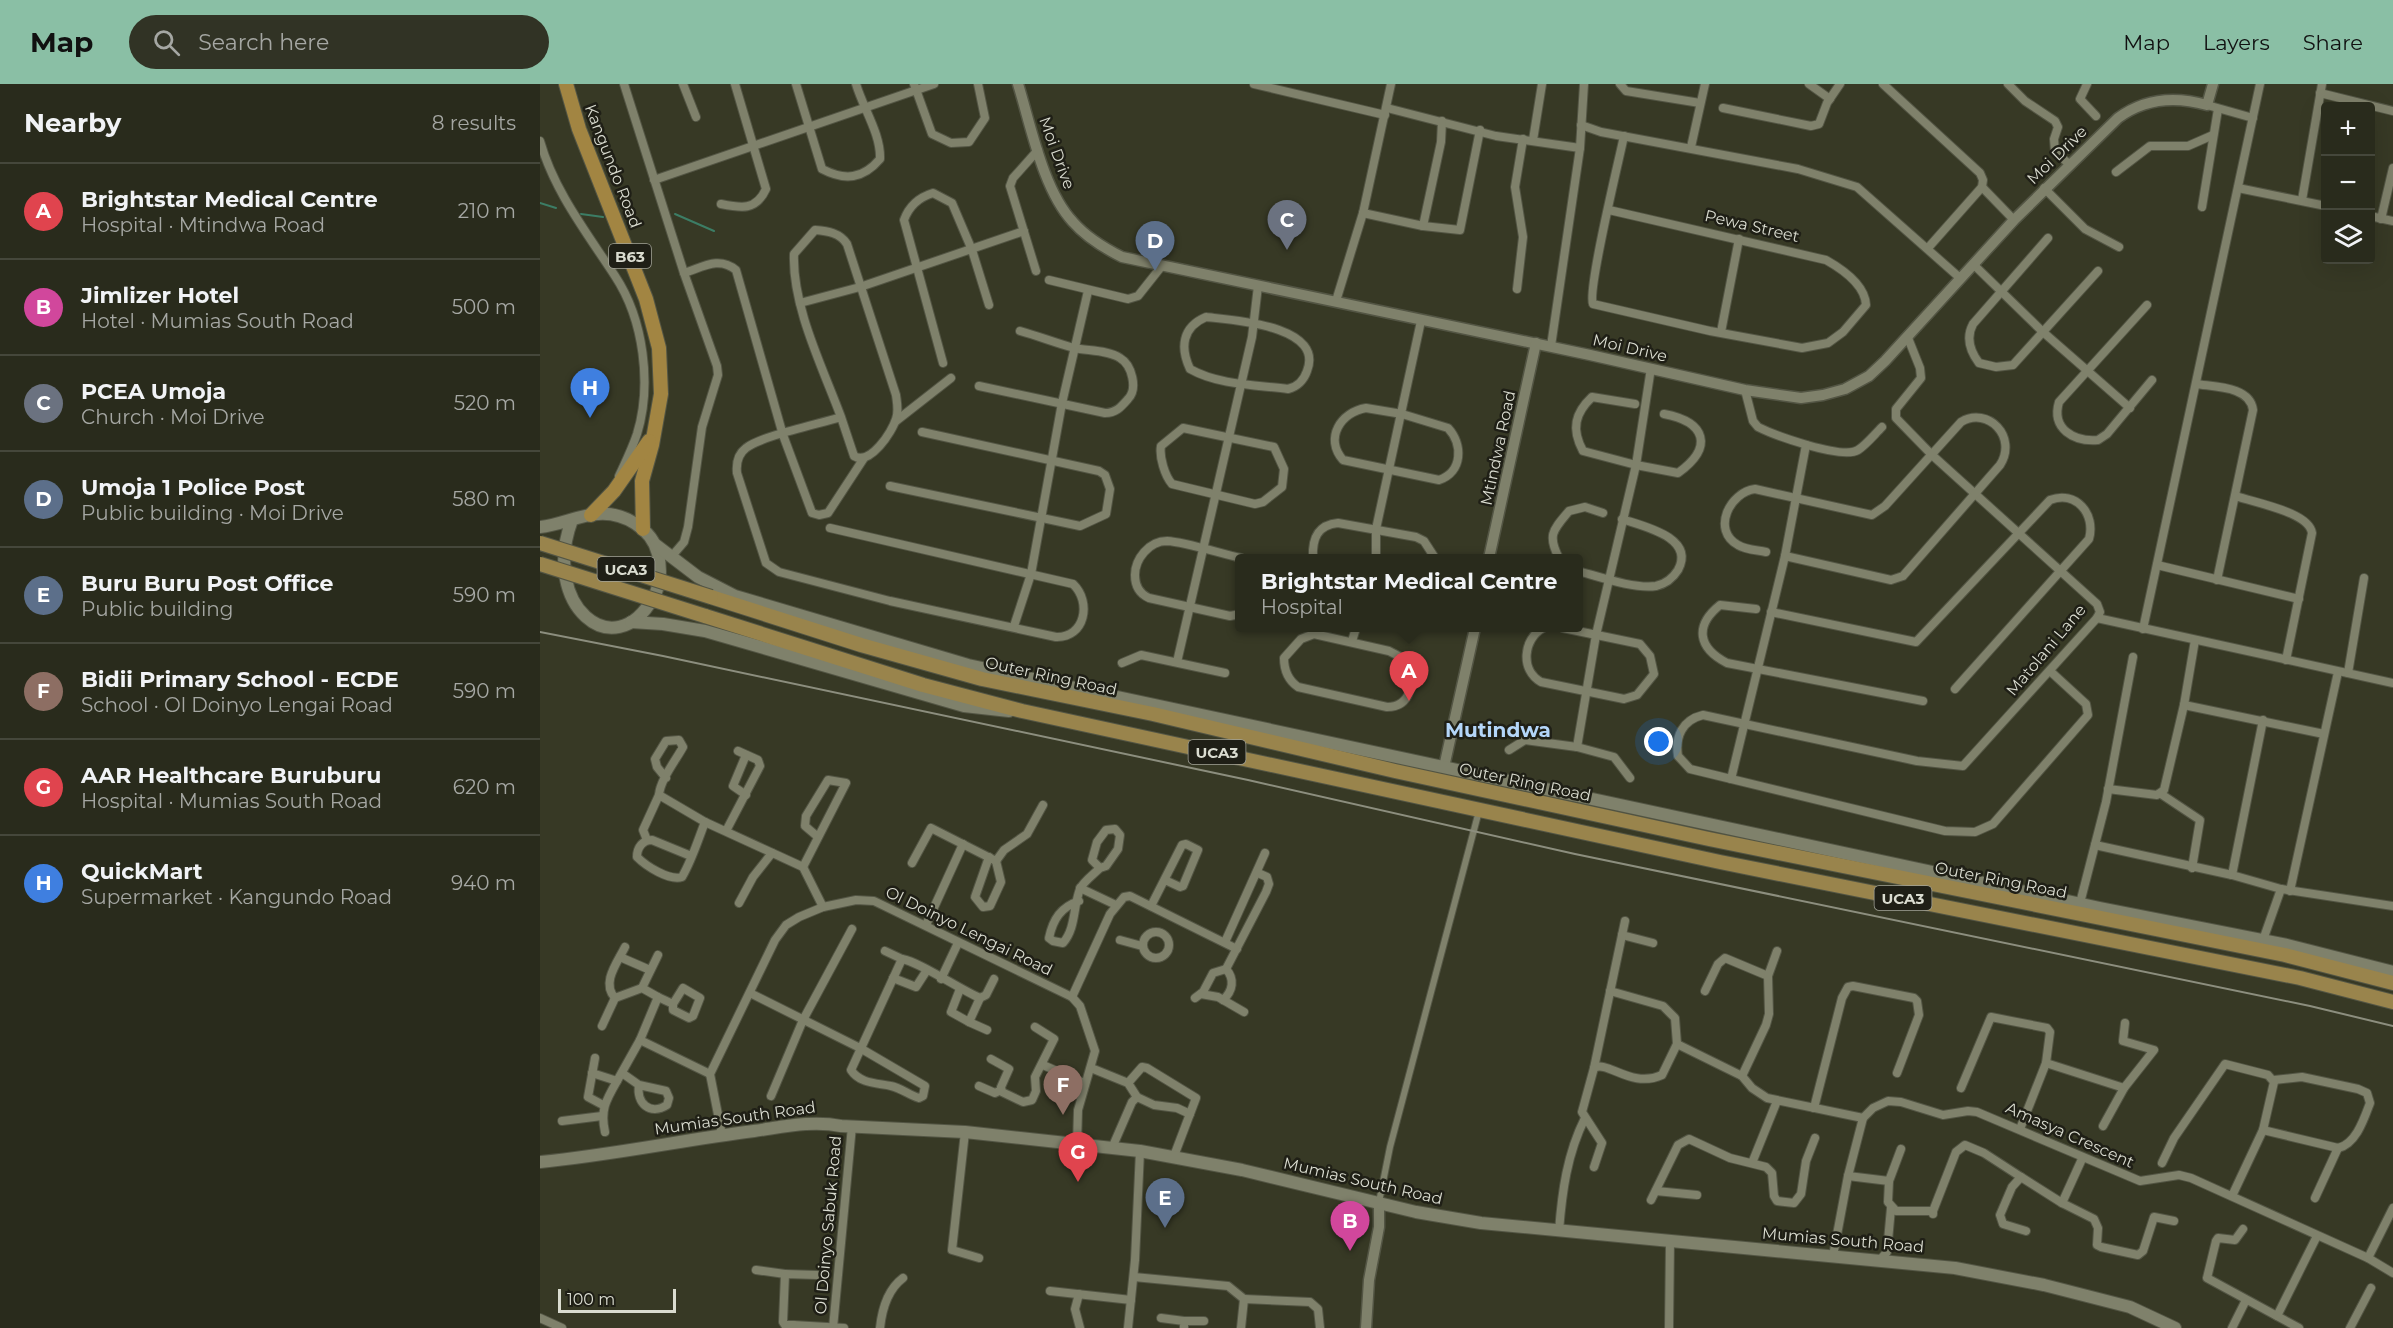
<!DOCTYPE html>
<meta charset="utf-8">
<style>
:root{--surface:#292b1c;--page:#313325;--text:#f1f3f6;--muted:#a5a7a3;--line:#45473b;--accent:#8abfa5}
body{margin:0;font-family:Montserrat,sans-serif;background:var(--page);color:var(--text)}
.controls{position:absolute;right:18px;top:18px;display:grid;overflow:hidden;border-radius:6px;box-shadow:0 6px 24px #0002}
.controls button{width:54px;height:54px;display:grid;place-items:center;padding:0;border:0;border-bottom:2px solid var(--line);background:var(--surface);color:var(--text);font:30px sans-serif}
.scale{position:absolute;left:18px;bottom:15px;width:118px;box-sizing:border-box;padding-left:6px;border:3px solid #dadcd0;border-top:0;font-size:16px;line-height:21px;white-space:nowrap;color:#dadcd0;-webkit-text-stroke:4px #1f1f16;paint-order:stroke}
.you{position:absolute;left:1119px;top:658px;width:21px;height:21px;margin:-15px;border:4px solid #fff;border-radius:50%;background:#1a73e8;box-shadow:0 0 0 9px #1a73e833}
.badge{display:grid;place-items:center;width:39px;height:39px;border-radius:50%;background:var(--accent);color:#fff;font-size:20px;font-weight:700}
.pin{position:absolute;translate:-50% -50px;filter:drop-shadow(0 2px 3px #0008)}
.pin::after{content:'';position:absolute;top:32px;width:21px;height:18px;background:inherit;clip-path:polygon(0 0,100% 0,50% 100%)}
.popup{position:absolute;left:695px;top:470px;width:348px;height:78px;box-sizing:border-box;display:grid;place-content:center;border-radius:6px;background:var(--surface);filter:drop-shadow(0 2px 4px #0005);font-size:20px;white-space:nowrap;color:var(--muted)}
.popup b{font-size:22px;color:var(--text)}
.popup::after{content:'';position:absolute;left:50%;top:100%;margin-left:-12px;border:12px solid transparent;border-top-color:var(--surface)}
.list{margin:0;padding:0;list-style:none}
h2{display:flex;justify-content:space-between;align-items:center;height:78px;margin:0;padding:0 24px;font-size:26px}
h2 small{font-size:20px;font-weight:400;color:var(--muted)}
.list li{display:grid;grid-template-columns:39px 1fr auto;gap:18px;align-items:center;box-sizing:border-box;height:96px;padding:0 24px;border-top:2px solid var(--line)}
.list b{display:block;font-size:22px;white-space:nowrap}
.list p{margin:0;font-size:20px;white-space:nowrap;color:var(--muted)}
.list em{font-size:20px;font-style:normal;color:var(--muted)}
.icon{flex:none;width:33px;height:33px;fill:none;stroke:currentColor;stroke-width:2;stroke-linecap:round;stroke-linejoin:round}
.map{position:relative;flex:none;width:1853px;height:1244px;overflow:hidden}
header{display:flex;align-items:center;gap:36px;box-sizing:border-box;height:84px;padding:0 30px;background:var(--accent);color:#111}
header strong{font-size:28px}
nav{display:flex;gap:33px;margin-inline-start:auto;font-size:21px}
.search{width:420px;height:54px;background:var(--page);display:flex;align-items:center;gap:15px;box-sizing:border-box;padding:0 21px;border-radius:33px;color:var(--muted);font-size:22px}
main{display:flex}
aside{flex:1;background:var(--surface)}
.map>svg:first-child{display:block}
</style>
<header>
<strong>Map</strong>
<div class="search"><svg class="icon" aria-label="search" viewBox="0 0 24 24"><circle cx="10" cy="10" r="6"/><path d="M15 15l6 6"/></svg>Search here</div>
<nav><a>Map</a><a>Layers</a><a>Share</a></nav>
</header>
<main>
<aside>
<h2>Nearby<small>8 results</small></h2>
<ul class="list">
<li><span class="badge" style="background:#e0444e">A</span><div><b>Brightstar Medical Centre</b><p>Hospital · Mtindwa Road</p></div><em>210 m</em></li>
<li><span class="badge" style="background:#d1479c">B</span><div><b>Jimlizer Hotel</b><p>Hotel · Mumias South Road</p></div><em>500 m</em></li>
<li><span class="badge" style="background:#6b7280">C</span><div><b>PCEA Umoja</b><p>Church · Moi Drive</p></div><em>520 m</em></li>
<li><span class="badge" style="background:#5c6f8a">D</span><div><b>Umoja 1 Police Post</b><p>Public building · Moi Drive</p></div><em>580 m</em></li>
<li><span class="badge" style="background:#5c6f8a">E</span><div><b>Buru Buru Post Office</b><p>Public building</p></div><em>590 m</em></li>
<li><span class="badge" style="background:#8d6e63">F</span><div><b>Bidii Primary School - ECDE</b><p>School · Ol Doinyo Lengai Road</p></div><em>590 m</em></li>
<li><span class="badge" style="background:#e0444e">G</span><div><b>AAR Healthcare Buruburu</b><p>Hospital · Mumias South Road</p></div><em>620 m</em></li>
<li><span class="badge" style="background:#3f7fe0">H</span><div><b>QuickMart</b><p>Supermarket · Kangundo Road</p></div><em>940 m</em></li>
</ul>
</aside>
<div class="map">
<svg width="1853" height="1244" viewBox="0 0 1853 1244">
<rect width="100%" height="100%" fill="#373925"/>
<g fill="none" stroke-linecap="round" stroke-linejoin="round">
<g stroke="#3c7d65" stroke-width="2">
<polyline points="0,119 16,124"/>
<polyline points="41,130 63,133"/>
<polyline points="135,130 174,147"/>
</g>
<g stroke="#535544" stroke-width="8">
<polyline id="pedestrian" points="839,1118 850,1063 939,727"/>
</g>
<g stroke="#535544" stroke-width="10">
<g id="minor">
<polyline points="84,0 144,189 177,282 178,291 162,343 148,443 144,458 132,472"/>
<polyline points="143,0 156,33"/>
<path d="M256 0 282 85C305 97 323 95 340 75 341 50 323 24 316 0"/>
<polyline points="374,0 392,50 411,59 429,58 445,34 438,0"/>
<polyline points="714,0 845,31"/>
<polyline points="1080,0 1086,7 1160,19"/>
<polyline points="1269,0 1290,15"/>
<polyline points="1343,0 1440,89 1443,96 1442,103 1388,164"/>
<polyline points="1468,0 1485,17 1515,37 1518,43 1514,55 1515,68 1528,79"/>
<polyline points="1547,0 1540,15 1556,32"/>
<polyline points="1780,9 1853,27"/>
<polyline points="1667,21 1713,34"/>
<polyline points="847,24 956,52 1040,64"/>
<polyline points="1183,24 1271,42 1279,40 1287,19 1300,0"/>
<polyline points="1041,41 1061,48 1258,85 1317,103 1420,194"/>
<polyline points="993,56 1002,0"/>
<path d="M0 57C14 107 47 149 75 192 104 236 112 301 97 350 92 365 85 379 79 392"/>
<polyline points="1151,63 1165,0"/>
<polyline points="1576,88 1610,62 1648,62 1673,51"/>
<polyline points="114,96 394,0"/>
<polyline points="1442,103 1474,136"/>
<polyline points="1504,104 1545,145 1579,163"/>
<polyline points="1698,104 1786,122"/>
<polyline points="1762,116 1782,0"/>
<path d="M181 120C201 124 216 127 226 105L195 0"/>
<polyline points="1662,123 1678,25"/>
<path d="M1069 126 1286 176C1302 185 1325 200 1326 221L1303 248 1288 259 1262 264 1170 247 1053 220C1047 207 1079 76 1084 52"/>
<polyline points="823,129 883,142 920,146 940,46"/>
<polyline points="1830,132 1853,137"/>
<polyline points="1841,135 1853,84"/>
<polyline points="883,142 901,58 902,37"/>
<path d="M1508 154 1433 240C1426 253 1430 267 1439 279L1456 283 1473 281 1558 187"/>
<polyline points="1433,180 1503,248 1590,324"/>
<polyline points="496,187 470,102 473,94 498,66"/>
<path d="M144 189C163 183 179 172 196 186L243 351 272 429 279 431 288 429 324 374"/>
<polyline points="509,196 588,215 598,212 621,183"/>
<polyline points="977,205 983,153 975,103 983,55"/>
<polyline points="796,217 823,129 851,0"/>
<polyline points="260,219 320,203 484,147"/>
<path d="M1607 221 1519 318C1511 345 1534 358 1558 356L1567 350 1612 296"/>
<path d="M666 233C691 236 785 241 767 287 764 296 757 303 748 305 717 301 678 301 650 285 640 264 642 243 666 233Z"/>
<polyline points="1181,248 1199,155"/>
<path d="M1368 254 1380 284 1381 294 1356 325V334L1392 371 1557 520 1560 528 1557 534 1423 682 1377 677 1163 631C1142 636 1135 653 1138 672L1150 685 1405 747 1435 748 1453 740 1548 631 1546 620 1510 587"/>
<polyline points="1011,262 1040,64 1044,0"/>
<path d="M403 279 364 136C369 122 380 113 393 109L412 119 432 166 449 221"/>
<path d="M1656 300C1674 303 1710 302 1713 326L1677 496"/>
<path d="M439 302 565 329C576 329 581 323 588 315 598 305 592 281 580 274 568 266 548 267 534 264 516 259 498 252 480 247"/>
<path d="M1205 306 1213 337 1218 343C1234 351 1302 376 1318 366 1326 361 1334 351 1342 343"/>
<path d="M1095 320 1052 313C1035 329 1031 345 1043 367L1096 381 1138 389C1174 363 1166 338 1124 330"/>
<path d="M826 324 862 330 908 344C923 360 923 388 899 396L803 376C784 354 801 328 826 324Z"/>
<polyline points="356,337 411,294"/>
<path d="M643 344 734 363 744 385 742 403 723 418 715 420 632 400C625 392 619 373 621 362Z"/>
<polyline points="350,402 540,442 566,430 570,405 565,391 559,387 382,348"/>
<path d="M1696 412C1715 419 1769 428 1772 449L1746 576"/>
<path d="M290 444 533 500C552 518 545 554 516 553L350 517 239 488 226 479 197 389C196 379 198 370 206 364 221 352 279 340 301 333 283 284 252 223 254 170L275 146C288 147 300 149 307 160L356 311C357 319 359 327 356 335 352 348 330 382 314 372L301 333"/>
<path d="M1226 468C1217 466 1206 466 1198 461 1171 446 1190 408 1215 405L1332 431 1345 422 1421 338C1448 322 1478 353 1460 381L1363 492 1351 496 1245 472"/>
<path d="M773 474C772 455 777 441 798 439L876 453 884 457 895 474"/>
<polyline points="836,474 836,445 881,237"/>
<path d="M1019 474C1007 451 1013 446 1029 427L1045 423 1063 429"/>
<polyline points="1617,481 1759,515"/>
<path d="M1038 487C1060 493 1094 505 1116 502 1125 500 1133 494 1138 486 1156 453 1102 442 1082 435"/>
<path d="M1216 525 1180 521C1154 542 1158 564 1187 579L1383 617"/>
<path d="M1231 528 1376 558 1510 416C1536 406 1556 430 1549 455L1415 605"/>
<path d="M700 530 690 532 609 514C600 510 595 502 595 491 595 475 609 457 627 457 646 458 682 470 701 474"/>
<polyline points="1557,534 1853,599"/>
<polyline points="474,542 491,490 522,319 548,207"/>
<path d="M1003 544C983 555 980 586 1001 598L1084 615 1097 611 1114 590 1110 572 1100 560 1023 544"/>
<polyline points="1603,545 1720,0"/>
<path d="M774 550 849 567 870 578C874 597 872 623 847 623L758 603C748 596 744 585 744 574L761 555Z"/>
<polyline points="812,557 816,544"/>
<polyline points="637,578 712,253 718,202"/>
<polyline points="582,579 601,571 685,589"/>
<polyline points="1808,589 1824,494"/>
<polyline points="1644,621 1784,650"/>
<polyline points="969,666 985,656 1037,663"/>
<path d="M126 694 117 683 115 675 126 657 139 656 143 663C136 676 120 696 119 711L165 738 263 783 283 823"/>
<polyline points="1090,694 1074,673 1037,663 1056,551 1096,381 1111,284"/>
<polyline points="1191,695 1245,472 1266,361"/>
<polyline points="1568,705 1617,711 1624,706 1644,621 1655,556"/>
<polyline points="1621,710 1660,736 1652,784"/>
<polyline points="206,711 193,702 206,671"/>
<polyline points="186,747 220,682 218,676 198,667"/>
<polyline points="107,756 103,746 119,711"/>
<polyline points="1555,761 1692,791 1741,805 1853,822"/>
<path d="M151 772 112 756C103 756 97 763 97 773 106 782 129 797 142 793 152 776 158 756 165 738"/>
<polyline points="449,773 435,813 443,823 450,822 461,798 456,777"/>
<polyline points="372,779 391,744 456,777 464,766 487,750 503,721"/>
<polyline points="263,783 306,699 288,696 266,732 265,742 278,753"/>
<polyline points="1692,791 1723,636"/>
<polyline points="540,804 576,821"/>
<polyline points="1750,807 1798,588"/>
<path d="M539 817C521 823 513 835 509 854L513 857 523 859C536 844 533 823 540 805 543 798 554 790 560 784L552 776 557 758 566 746 575 745 580 751 578 765 566 782 560 784"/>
<polyline points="199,819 213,793 232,769"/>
<polyline points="1540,819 1566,718 1593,573"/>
<polyline points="611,822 642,761 646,760 658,766 643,802 640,803 625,796"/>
<polyline points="386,841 423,760"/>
<circle cx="616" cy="861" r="13"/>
<polyline points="1082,851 1113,859"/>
<polyline points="580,856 602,862"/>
<polyline points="1723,856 1741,805"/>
<polyline points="685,858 725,769"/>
<polyline points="345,867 362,875"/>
<polyline points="80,873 110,886"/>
<polyline points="686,885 726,808 729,800 727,793 718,789"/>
<polyline points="353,894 376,903 387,886"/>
<polyline points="401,895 418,859"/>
<polyline points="102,904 118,871"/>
<polyline points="420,905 411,928 429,938"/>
<polyline points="1165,907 1178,880 1185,874 1228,892"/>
<path d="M210 909 320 964 385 1002 383 1012 379 1014C369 1011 361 1004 351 1002 338 999 320 1000 311 986L362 875C380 878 419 905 440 914"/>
<polyline points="661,910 678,913 704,928"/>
<polyline points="118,913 133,920 133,926 149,934 153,932 160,914 143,904 133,920"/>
<polyline points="532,913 570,830 584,813 590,812 697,865"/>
<path d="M75 914C61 899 77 879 85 863"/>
<polyline points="655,914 663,908 673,889 686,885"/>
<path d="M683 916C693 907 695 895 686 885"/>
<polyline points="62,942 75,914 102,904 118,913 100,956"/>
<polyline points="447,946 429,938 440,914 446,911 454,895"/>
<polyline points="1137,960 1202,992 1212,1004 1227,1014 1323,1034"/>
<polyline points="55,974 48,1013 63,1021"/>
<polyline points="451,975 469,985 461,1003 462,1008 483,1018 492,1016 496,1007 495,993 514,955 495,943"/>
<polyline points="1506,979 1584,1004"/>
<polyline points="503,981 544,999"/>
<polyline points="551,984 588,999 597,1013 614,1021 637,1024 650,1030"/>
<polyline points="1054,984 1085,837"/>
<polyline points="52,989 77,997 100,956 170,990"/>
<path d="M82 989 99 1001 126 1007 129 1014 127 1021C110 1032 96 1019 99 1001"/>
<polyline points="1202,992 1226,941 1229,930 1228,892 1237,867"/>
<polyline points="588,999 602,983 607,984 656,1014 634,1072"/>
<polyline points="439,1002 455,1009 461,1006"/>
<polyline points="1421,1004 1451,933 1507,944 1510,948 1506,979 1480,1045"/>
<polyline points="231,1012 263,936 312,845"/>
<polyline points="1274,1024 1302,914 1308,903 1313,902 1374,914 1377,917 1379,931 1357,989"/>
<polyline points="22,1037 62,1032"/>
<polyline points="1563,1042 1584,1004 1614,966 1583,957 1585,939"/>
<path d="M1723 1046 1798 1064C1816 1060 1824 1035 1830 1019L1827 1009 1818 1005 1762 993 1734 996"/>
<path d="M65 1048C60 1026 66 1016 77 997"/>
<polyline points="425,1048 412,1166 439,1174"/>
<polyline points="182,1051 170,990 235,856 246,841 259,833 283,823 316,816 334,817 532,913 540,922 555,967 538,1026 537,1061"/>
<polyline points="572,1064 592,1018 597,1013"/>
<polyline points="1361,1065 1349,1097 1348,1118 1356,1127 1393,1127 1393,1130"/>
<polyline points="1212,1079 1237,1017"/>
<polyline points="1622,1079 1634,1054 1685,980 1728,991 1734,998 1723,1046 1692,1112"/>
<path d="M1054 1083 1062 1059 1042 1028 1054 984C1068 976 1091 1005 1122 991L1137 960 1135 934 1123 922 1070 907"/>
<polyline points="1308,1092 1349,1097"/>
<polyline points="1116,1107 1157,1111"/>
<polyline points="1775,1114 1798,1064"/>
<polyline points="1111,1116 1138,1061 1149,1055 1190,1074 1226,1083 1232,1089 1234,1112 1237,1117 1254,1119 1261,1110 1266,1077 1275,1054"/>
<polyline points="1522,1119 1542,1075"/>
<polyline points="1393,1127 1416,1068 1425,1061 1444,1069 1481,1093"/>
<polyline points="1703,1145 1695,1156 1678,1154 1676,1157 1667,1194 1759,1244"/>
<path d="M1019 1147C1022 1108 1027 1070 1045 1034"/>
<polyline points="1486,1147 1463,1140 1460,1131 1472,1103 1481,1093 1522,1119 1554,1135 1558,1144 1557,1161 1561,1163 1598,1171 1603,1167 1614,1133 1634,1137"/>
<polyline points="1293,1172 1308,1092 1323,1034 1333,1024 1348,1017 1361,1018 1403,1031 1428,1027 1437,1028 1600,1097 1639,1091 1651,1094 1828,1174 1853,1189"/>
<polyline points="1828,1174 1853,1124"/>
<polyline points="1339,1177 1347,1168 1351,1124"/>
<polyline points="216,1186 245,1190"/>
<polyline points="594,1193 688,1202 704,1215"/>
<polyline points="510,1207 591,1216"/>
<polyline points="539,1210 535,1225 540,1244"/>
<polyline points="1737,1232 1777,1152"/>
<polyline points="0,1234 22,1244"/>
<polyline points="621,1234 644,1237 644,1244"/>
<polyline points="644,1237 664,1237"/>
<polyline points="253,1241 304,1244"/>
<polyline points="253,1244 253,1241 245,1241 243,1238 245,1190 277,1191"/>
<polyline points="293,1244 312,1042"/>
<path d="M340 1244C342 1225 347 1206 363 1194"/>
<polyline points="588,1244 595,1176 600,1067"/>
<polyline points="701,1244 704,1215 770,1218 778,1225 780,1244"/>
<polyline points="1129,1244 1130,1157"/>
<polyline points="1692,1244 1706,1216"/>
<polyline points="1810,1244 1831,1204"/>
</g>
</g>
<g stroke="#535544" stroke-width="13">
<g id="tertiary">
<path d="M478 0C491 42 503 106 533 138 547 154 564 164 582 173L1050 271 1205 306 1261 314 1283 311 1305 305 1329 292 1345 277 1474 136 1578 34C1605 14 1635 12 1667 21L1673 0"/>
<polyline points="949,474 996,259"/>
<polyline points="904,683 935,544"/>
<polyline points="826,1244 829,1196 839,1143 839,1118"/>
</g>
</g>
<g stroke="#535544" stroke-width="14">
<g id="secondary">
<path d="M0 443C20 441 39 431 58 430 83 428 112 444 118 470 121 484 121 501 113 514 74 583 0 521 32 436"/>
<polyline points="116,461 158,493 195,512 428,581 1560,824 1747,861 1853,888"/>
<polyline points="91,538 123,540 165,547 424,622 469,627"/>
<path d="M0 1078C72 1071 143 1056 214 1047 243 1043 272 1036 301 1042L425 1048 600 1067 702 1086 876 1128 941 1139 1415 1184 1504 1201 1590 1223 1635 1244"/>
</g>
</g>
<g stroke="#535544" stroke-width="16">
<g id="primary">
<polyline points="171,513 321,561 442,595 613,630 855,687 1169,755 1745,871 1853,899"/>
<polyline points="165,532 383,601 482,627 1180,778 1760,894 1853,918"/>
</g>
</g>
<g stroke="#535544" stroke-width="16">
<g id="trunk">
<polyline points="26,0 39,45 106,215 119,264 121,310 112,361 102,397 103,445"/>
<polyline points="51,431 74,407 109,357"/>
</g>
</g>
<use href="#pedestrian" stroke="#7f816b" stroke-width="6"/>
<use href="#minor" stroke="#7f816b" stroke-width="8"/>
<use href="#tertiary" stroke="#7f816b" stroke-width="10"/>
<use href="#secondary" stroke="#7f816b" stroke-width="12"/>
<use href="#primary" stroke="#99844c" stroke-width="14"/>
<use href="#trunk" stroke="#a28542" stroke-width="14"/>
<polyline stroke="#8c8e7e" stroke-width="2" points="0,548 123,572 708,696 1035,770 1770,922 1853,942"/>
<g stroke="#535544" stroke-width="16" stroke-linecap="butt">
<g id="primary-bridge">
<polyline points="0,459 171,513"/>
<polyline points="0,480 165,532"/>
</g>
</g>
<use href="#primary-bridge" stroke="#99844c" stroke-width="14"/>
</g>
<g text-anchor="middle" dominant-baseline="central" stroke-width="5" stroke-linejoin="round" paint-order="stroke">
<g fill="#1f1f16" stroke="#a2a398" stroke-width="1.5">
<rect x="69" y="160" width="42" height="24" rx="4.5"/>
<rect x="57.5" y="473" width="57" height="24" rx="4.5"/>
<rect x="648.5" y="656" width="57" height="24" rx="4.5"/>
<rect x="1334.5" y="802" width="57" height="24" rx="4.5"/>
</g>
<g font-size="15" font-weight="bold" fill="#dadcd0">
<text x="90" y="172">B63</text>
<text x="86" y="485">UCA3</text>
<text x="677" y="668">UCA3</text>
<text x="1363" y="814">UCA3</text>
</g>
<g font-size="16" fill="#dadcd0" stroke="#1f1f16">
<text transform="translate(517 69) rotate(70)">Moi Drive</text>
<text transform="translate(1517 71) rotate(-44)">Moi Drive</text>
<text transform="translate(73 82) rotate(69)">Kangundo Road</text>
<text transform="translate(1212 142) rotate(13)">Pewa Street</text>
<text transform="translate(1090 264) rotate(13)">Moi Drive</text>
<text transform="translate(958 364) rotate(-78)">Mtindwa Road</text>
<text transform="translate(1506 566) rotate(-50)">Matolani Lane</text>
<text transform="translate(511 592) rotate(12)">Outer Ring Road</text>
<text transform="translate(985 698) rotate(12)">Outer Ring Road</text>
<text transform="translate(1461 796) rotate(11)">Outer Ring Road</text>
<text transform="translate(429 847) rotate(26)">Ol Doinyo Lengai Road</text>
<text transform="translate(195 1034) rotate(-8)">Mumias South Road</text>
<text transform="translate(1530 1051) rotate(24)">Amasya Crescent</text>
<text transform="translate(823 1097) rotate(13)">Mumias South Road</text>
<text transform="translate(288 1141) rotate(-85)">Ol Doinyo Sabuk Road</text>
<text transform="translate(1303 1156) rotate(5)">Mumias South Road</text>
</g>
<g font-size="20" font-weight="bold" fill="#b4d6f9" stroke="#1f1f16">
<text x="958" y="646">Mutindwa</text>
</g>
</g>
</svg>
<div class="controls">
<button>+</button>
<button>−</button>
<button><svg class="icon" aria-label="layers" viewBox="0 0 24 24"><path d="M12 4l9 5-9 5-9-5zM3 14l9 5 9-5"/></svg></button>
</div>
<div class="scale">100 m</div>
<div class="you"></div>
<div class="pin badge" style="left:869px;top:617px;background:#e0444e">A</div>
<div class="popup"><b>Brightstar Medical Centre</b>Hospital</div>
<div class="pin badge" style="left:810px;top:1167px;background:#d1479c">B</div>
<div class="pin badge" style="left:747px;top:166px;background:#6b7280">C</div>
<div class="pin badge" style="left:615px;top:187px;background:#5c6f8a">D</div>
<div class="pin badge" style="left:625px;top:1144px;background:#5c6f8a">E</div>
<div class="pin badge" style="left:523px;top:1031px;background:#8d6e63">F</div>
<div class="pin badge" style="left:538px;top:1098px;background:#e0444e">G</div>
<div class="pin badge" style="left:50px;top:334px;background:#3f7fe0">H</div>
</div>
</main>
